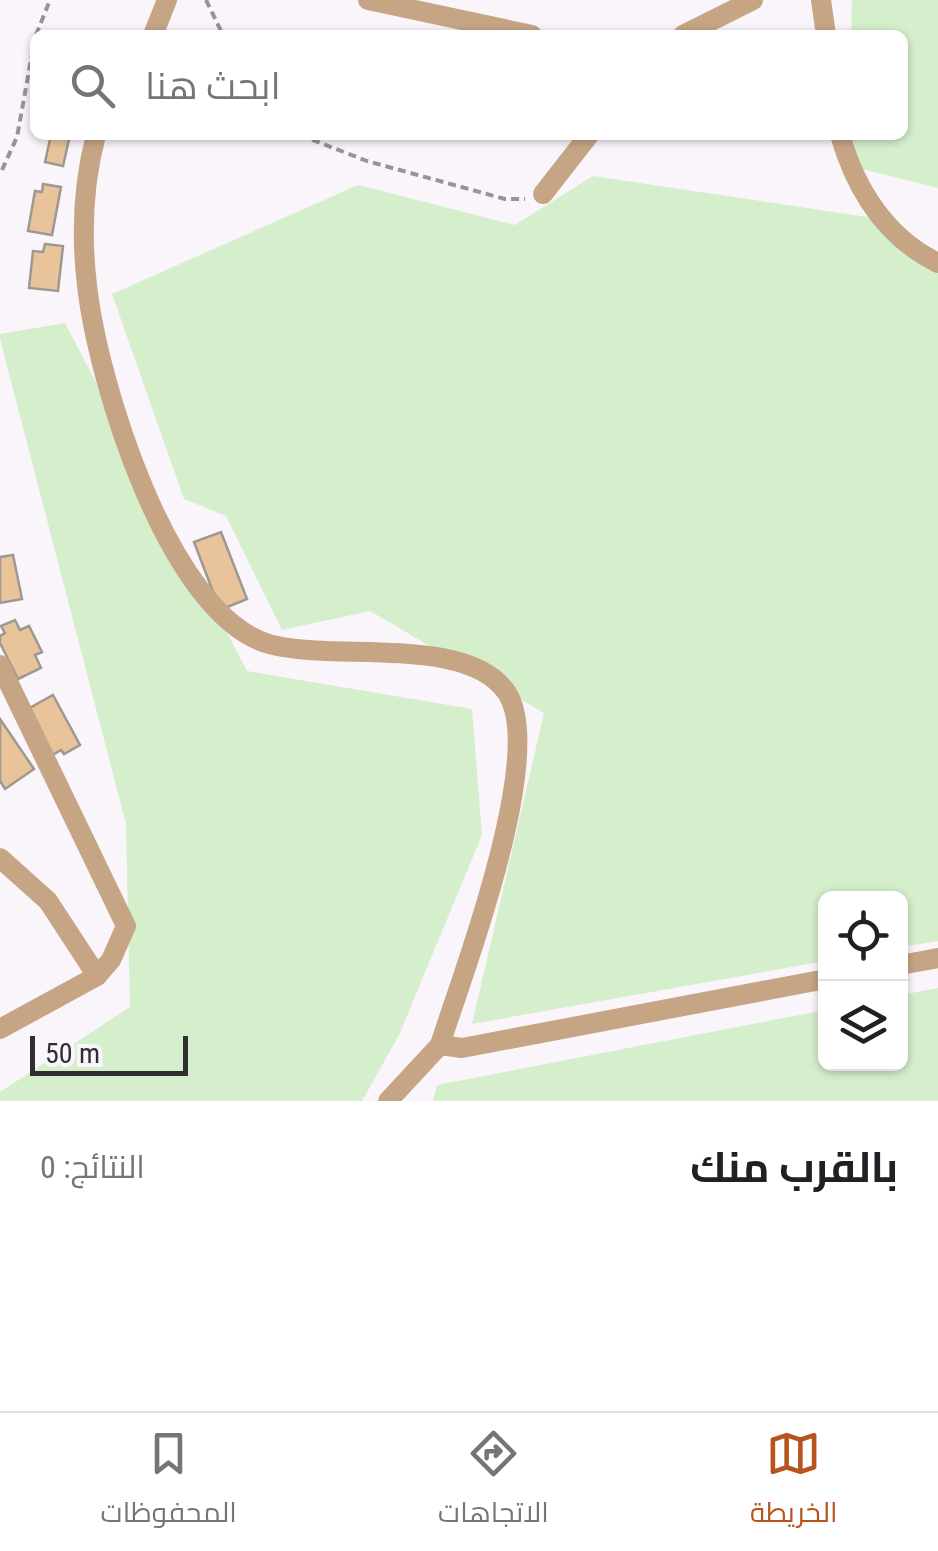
<!DOCTYPE html>
<html lang="ar">
<meta charset="utf-8">
<style>
:root{--surface:#fff;--page:#f2f2f2;--text:#202124;--muted:#757577;--line:#e0e0e0;--accent:#b7531d}
body{margin:0;font-family:"Roboto Condensed",Cairo,sans-serif;background:var(--page);color:var(--text);direction:rtl}
.controls{position:absolute;right:30px;bottom:30px;display:grid;overflow:hidden;border-radius:15px;box-shadow:0 2px 8px #0004}
.controls button{width:90px;height:90px;display:grid;place-items:center;padding:0;border:0;border-bottom:2px solid var(--line);background:var(--surface);color:var(--text);font:50px sans-serif}
.scale{position:absolute;left:30px;bottom:25px;width:158px;box-sizing:border-box;padding-left:10px;border:5px solid #312e31;border-top:0;font-size:28px;line-height:35px;white-space:nowrap;color:#312e31;-webkit-text-stroke:8px #faf4fb;paint-order:stroke}
.list{margin:0;padding:0;list-style:none}
h2{display:flex;justify-content:space-between;align-items:center;height:130px;margin:0;padding:0 40px;font-size:42px}
h2 small{font-size:32px;font-weight:400;color:var(--muted)}
.icon{flex:none;width:55px;height:55px;fill:none;stroke:currentColor;stroke-width:2;stroke-linecap:round;stroke-linejoin:round}
.map{position:relative;flex:none;width:938px;height:1101px;overflow:hidden;direction:ltr}
.search{position:absolute;background:var(--surface);box-shadow:0 2px 8px #0004;left:30px;right:30px;top:30px;height:110px;display:flex;align-items:center;gap:25px;box-sizing:border-box;padding:0 35px;border-radius:15px;color:var(--muted);font-size:38px}
.sheet{height:310px;background:var(--surface)}
nav{display:flex;justify-content:space-around;align-items:center;box-sizing:border-box;height:140px;border-top:2px solid var(--line);background:var(--surface);font-size:28px;color:var(--muted)}
nav a{display:grid;justify-items:center;gap:5px}
nav .on{color:var(--accent)}
.map>svg:first-child{display:block}
</style>
<div class="map">
<svg width="938" height="1101" viewBox="0 0 938 1101">
<rect width="100%" height="100%" fill="#faf4fb"/>
<g fill="#d5efcc">
<polygon points="852,0 938,0 938,188 849,166 849,135 903,135 903,35 851,35"/>
<polygon points="593,176 867,217 938,255 938,941 901,947 900,898 826,898 825,961 472,1024 544,713 370,611 282,630 226,516 184,499 112,294 358,185 515,225"/>
<polygon points="65,323 247,671 472,709 482,835 399,1035 362,1101 0,1101 0,1092 130,1007 126,824 0,339 0,334"/>
<polygon points="938,988 938,1101 433,1101 437,1085 825,1010 826,1064 900,1064 901,995"/>
</g>
<g fill="#e9c39a" stroke="#9e9892" stroke-width="2.5">
<polygon points="51,135 70,135 63,166 45,162"/>
<polygon points="43,184 61,187 52,235 28,231 35,191 42,192"/>
<polygon points="45,244 63,246 58,291 29,288 33,251 43,252"/>
<polygon points="221,532 247,599 220,610 194,542"/>
<polygon points="13,555 22,599 0,603 0,557"/>
<polygon points="15,620 20,630 29,626 42,652 35,655 41,668 18,679 0,643 0,636 5,633 1,626"/>
<polygon points="53,695 80,745 64,754 61,750 51,756 26,710"/>
<polygon points="0,719 34,769 5,789 0,781"/>
</g>
<g fill="none" stroke-linecap="round" stroke-linejoin="round">
<g stroke="#989398" stroke-width="4" stroke-dasharray="8 5" stroke-linecap="butt">
<polyline points="206,0 223,35"/>
<polyline points="36,35 50,0"/>
<polyline points="300,135 367,161 505,199 525,199"/>
<polyline points="2,170 17,137 35,38"/>
</g>
<g stroke="#c6a585" stroke-width="20">
<polyline points="368,0 532,35"/>
<polyline points="821,0 826,35"/>
<polyline points="153,35 167,0"/>
<polyline points="683,35 753,0"/>
<path d="M96 135C83 184 81 235 87 285 97 379 168 615 269 644 332 662 468 634 507 693 547 755 462 975 440 1045"/>
<path d="M840 135C856 190 885 237 938 263"/>
<polyline points="543,194 589,135"/>
<polyline points="0,665 126,926 111,960 97,976 0,1029"/>
<polyline points="0,858 48,901 97,976"/>
<polyline points="900,965 938,958"/>
<polyline points="388,1101 440,1045 462,1048 826,979"/>
</g>
</g>
</svg>
<div class="controls">
<button><svg class="icon" aria-label="locate" viewBox="0 0 24 24"><circle cx="12" cy="12" r="6"/><path d="M12 2v4M12 18v4M2 12h4M18 12h4"/></svg></button>
<button><svg class="icon" aria-label="layers" viewBox="0 0 24 24"><path d="M12 4l9 5-9 5-9-5zM3 14l9 5 9-5"/></svg></button>
</div>
<div class="scale">50 m</div>
<div class="search"><svg class="icon" aria-label="search" viewBox="0 0 24 24"><circle cx="10" cy="10" r="6"/><path d="M15 15l6 6"/></svg>ابحث هنا</div>
</div>
<section class="sheet">
<h2>بالقرب منك<small>النتائج: 0</small></h2>
<ul class="list">
</ul>
</section>
<nav>
<a class="on"><svg class="icon" aria-label="map" viewBox="0 0 24 24"><path d="M3 6l6-2 6 2 6-2v14l-6 2-6-2-6 2zM9 4v14M15 6v14"/></svg>الخريطة</a>
<a><svg class="icon" aria-label="directions" viewBox="0 0 24 24"><path d="M12 3l9 9-9 9-9-9zM9 14v-3h6M13 9l2 2-2 2"/></svg>الاتجاهات</a>
<a><svg class="icon" aria-label="saved" viewBox="0 0 24 24"><path d="M7 4h10v16l-5-4-5 4z"/></svg>المحفوظات</a>
</nav>
